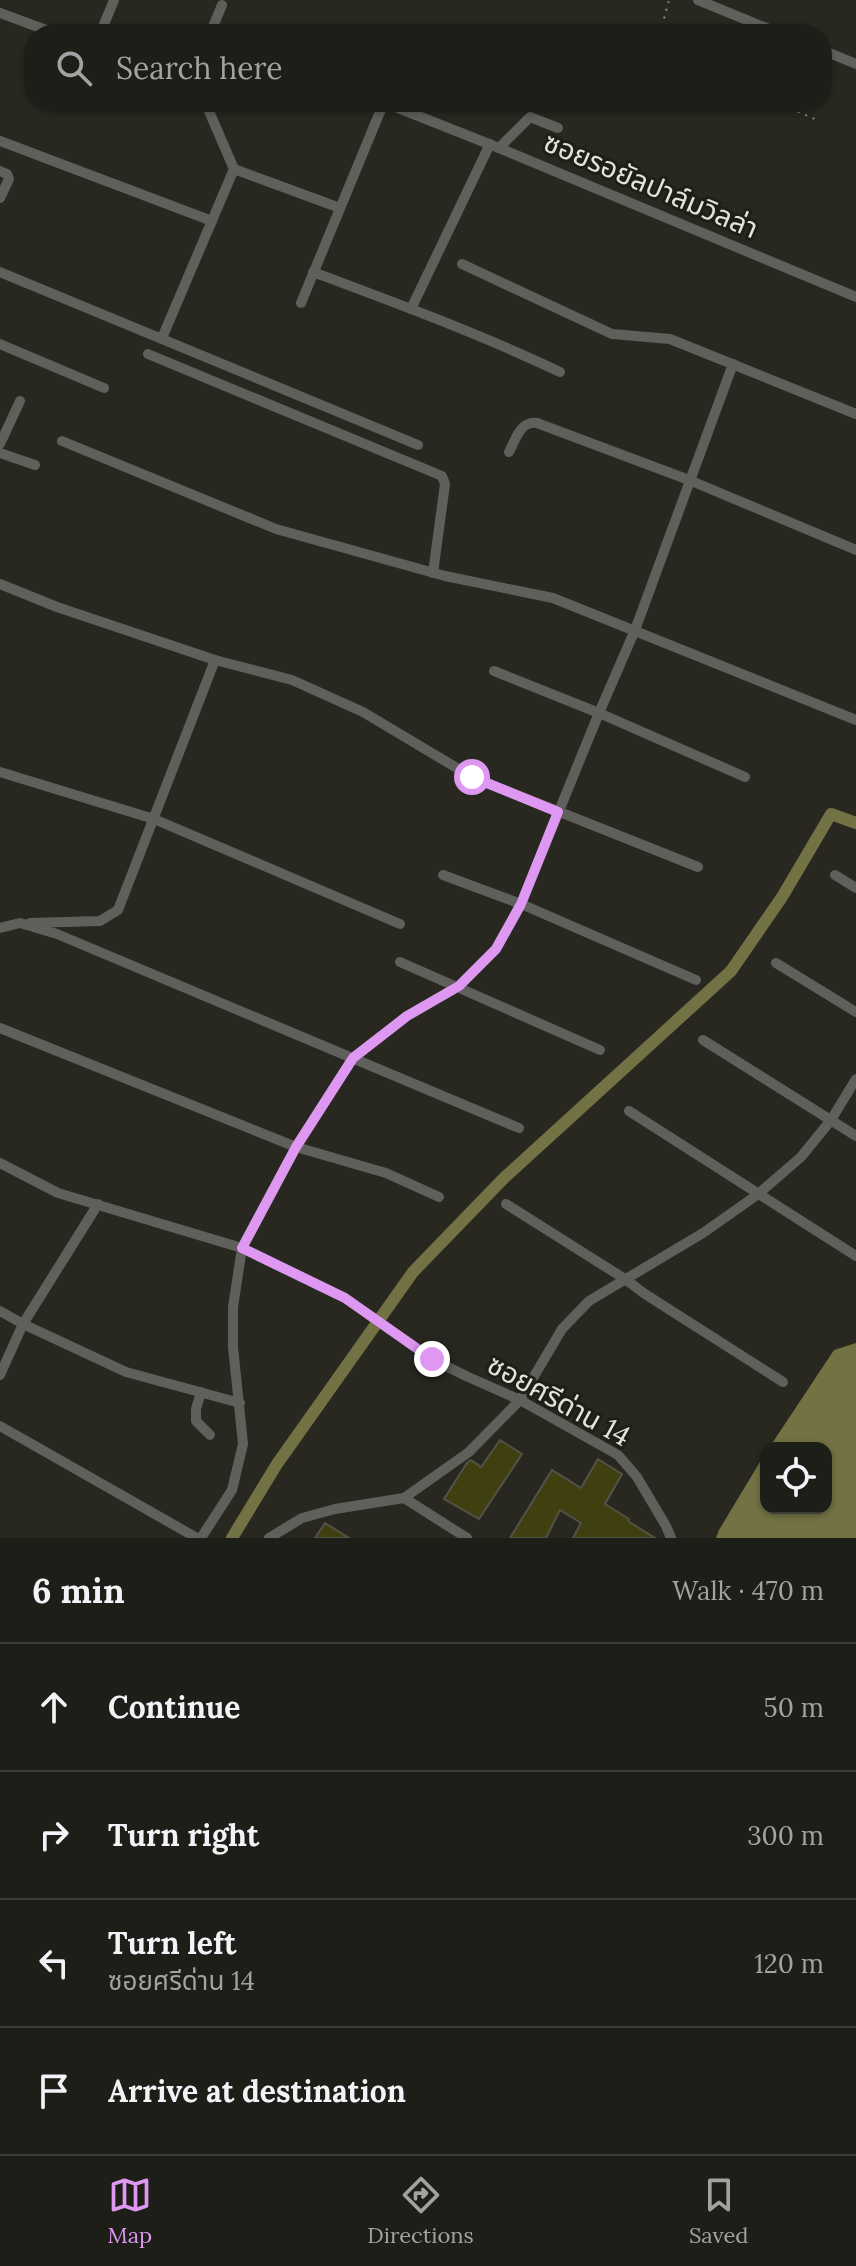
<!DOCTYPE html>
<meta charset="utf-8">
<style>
:root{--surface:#1e1e19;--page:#262722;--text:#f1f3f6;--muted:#a1a2a2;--line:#3c3c38;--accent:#de98f2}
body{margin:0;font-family:Lora,"Noto Sans Thai",serif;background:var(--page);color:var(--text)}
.controls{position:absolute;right:24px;bottom:24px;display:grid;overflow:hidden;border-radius:16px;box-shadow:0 2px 6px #0004}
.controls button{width:72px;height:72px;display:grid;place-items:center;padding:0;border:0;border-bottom:2px solid var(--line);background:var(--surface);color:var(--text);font:40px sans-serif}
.stop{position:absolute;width:24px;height:24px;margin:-18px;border:6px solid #de98f2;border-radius:50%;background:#fff}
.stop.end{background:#de98f2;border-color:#fff;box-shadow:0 2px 8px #0008}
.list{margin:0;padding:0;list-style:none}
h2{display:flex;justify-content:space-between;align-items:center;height:104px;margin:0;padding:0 32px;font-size:34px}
h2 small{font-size:26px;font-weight:400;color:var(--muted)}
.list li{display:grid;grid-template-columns:52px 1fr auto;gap:24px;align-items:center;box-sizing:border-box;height:128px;padding:0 32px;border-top:2px solid var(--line)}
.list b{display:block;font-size:30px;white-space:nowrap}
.list p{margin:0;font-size:26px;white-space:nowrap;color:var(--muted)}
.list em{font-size:26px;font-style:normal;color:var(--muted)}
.icon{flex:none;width:44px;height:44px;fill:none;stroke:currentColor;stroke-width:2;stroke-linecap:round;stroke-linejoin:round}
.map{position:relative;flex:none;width:856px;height:1538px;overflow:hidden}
.search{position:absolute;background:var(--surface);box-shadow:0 2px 6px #0004;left:24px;right:24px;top:24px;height:88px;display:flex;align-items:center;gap:20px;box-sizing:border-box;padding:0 28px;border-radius:32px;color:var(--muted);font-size:30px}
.sheet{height:616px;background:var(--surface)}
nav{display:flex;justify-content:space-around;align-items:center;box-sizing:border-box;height:112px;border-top:2px solid var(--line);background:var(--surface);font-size:22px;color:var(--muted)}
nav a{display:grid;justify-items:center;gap:4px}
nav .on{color:var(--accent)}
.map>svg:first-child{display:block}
</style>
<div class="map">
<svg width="856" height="1538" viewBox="0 0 856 1538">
<rect width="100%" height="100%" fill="#282821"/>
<polygon fill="#727244" points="856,1343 856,1538 716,1538 719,1530 766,1452 766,1508 826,1508 826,1448 769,1448 834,1350"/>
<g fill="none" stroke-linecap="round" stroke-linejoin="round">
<polyline stroke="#727244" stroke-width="12" points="232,1538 277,1464 413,1272 504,1178 731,971 782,897 831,814 856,823"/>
</g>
<g fill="#3f3f10" stroke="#525249" stroke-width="2">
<polygon points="500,1440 522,1454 479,1519 444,1499 467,1463 471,1460 481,1467"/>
<polygon points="598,1459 622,1474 605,1504 629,1519 628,1521 655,1538 573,1538 581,1523 560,1510 546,1538 510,1538 552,1470 581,1488"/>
<polygon points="325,1523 349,1538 315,1538"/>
</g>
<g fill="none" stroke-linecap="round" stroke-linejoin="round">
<g stroke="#8b8b85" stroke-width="2" stroke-dasharray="2 6" stroke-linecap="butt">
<polyline points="660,34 669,0"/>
<polyline points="776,102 817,120"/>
</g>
<g stroke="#5f5f5b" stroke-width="10">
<polyline points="698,0 781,34"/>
<polyline points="0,13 57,34"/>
<polyline points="100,34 114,0"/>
<polyline points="210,34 222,5"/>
<polyline points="822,50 856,64"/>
<polyline points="383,102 499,148 856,297"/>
<polyline points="0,141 212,221"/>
<polyline points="499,148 530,117 558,128"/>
<polyline points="234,169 340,208"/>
<polyline points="0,171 7,174 9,179 0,198"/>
<polyline points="462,264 612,334 670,339 856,414"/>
<polyline points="0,272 418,445"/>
<path d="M313 272C396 303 480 334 560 372"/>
<polyline points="301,303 384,102"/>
<polyline points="411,309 490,144"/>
<polyline points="162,338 234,169 205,102"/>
<polyline points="0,344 104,388"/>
<polyline points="148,354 442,476 445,484 433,573"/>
<polyline points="62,441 276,529 445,576 553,598 856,720"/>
<polyline points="0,444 20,401"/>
<path d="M509 452C516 439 520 421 537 423L689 480 856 550"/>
<polyline points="0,453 35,465"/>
<polyline points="0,584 57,607 215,660 292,680 363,712 472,777 698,867"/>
<polyline points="494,671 599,713 745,777"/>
<polyline points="0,772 154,819 400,924"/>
<polyline points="443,875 521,904 696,980"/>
<polyline points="835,875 856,888"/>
<polyline points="30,923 100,921 118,910 215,660"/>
<polyline points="0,928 20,923 57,934 519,1128"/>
<polyline points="400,962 600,1050"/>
<polyline points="776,963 856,1012"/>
<polyline points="0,1028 296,1147 386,1173 439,1197"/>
<polyline points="703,1040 856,1136"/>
<polyline points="629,1111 856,1256"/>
<polyline points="0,1163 58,1193 242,1248 345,1298 432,1359 466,1376 520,1400 618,1455 637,1477 666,1526 671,1538"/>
<polyline points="506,1204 625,1279 645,1294 783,1382"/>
<polyline points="0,1311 23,1324 126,1372 240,1403"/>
<polyline points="0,1375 23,1324 98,1204"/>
<polyline points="201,1392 196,1409 196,1421 210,1435"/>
<polyline points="0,1426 197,1538"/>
<polyline points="404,1498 467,1538"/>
<polyline points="201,1538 232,1490 243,1444 233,1347 233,1307 242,1248 296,1147 353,1058 407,1016 459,986 496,949 521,904 599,713 635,630 733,364"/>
<polyline points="269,1538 302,1518 335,1509 404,1498 469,1452 520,1400 562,1329 589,1301 703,1233 757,1195 801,1157 831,1120 856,1079"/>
</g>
</g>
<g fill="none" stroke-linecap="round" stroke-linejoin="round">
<polyline stroke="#de98f2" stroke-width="10" points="432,1359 345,1298 242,1248 296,1147 353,1058 407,1016 459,986 496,949 521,904 558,812 472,777"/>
</g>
<g text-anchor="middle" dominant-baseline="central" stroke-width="6" stroke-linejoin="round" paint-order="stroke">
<g font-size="28" fill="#e4e4df" stroke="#1f1f17">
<text transform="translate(651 185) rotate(23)">ซอยรอยัลปาล์มวิลล่า</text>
<text transform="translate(559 1400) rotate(29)">ซอยศรีด่าน 14</text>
</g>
</g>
</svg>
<div class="controls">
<button><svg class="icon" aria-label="locate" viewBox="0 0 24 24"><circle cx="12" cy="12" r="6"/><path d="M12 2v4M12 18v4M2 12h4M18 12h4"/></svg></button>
</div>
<div class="stop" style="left:472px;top:777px"></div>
<div class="stop end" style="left:432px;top:1359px"></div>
<div class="search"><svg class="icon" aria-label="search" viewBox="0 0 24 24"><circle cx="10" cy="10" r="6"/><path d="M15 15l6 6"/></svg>Search here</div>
</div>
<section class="sheet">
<h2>6 min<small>Walk · 470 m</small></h2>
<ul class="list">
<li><svg class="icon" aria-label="ahead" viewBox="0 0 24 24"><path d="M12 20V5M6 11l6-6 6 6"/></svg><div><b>Continue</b></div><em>50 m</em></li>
<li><svg class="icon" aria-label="right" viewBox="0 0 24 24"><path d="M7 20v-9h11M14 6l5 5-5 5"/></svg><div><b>Turn right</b></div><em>300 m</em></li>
<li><svg class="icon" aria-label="left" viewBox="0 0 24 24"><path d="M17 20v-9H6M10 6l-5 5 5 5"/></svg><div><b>Turn left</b><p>ซอยศรีด่าน 14</p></div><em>120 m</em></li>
<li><svg class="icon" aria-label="arrive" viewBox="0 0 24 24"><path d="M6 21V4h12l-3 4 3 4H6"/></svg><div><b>Arrive at destination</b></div></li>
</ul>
</section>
<nav>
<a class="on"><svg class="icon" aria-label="map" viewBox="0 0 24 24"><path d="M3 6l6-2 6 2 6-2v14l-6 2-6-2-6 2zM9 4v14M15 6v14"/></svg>Map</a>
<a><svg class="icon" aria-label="directions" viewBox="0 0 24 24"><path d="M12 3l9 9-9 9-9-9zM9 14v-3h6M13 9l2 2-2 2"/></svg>Directions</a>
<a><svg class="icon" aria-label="saved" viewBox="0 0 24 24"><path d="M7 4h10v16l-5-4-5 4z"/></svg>Saved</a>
</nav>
